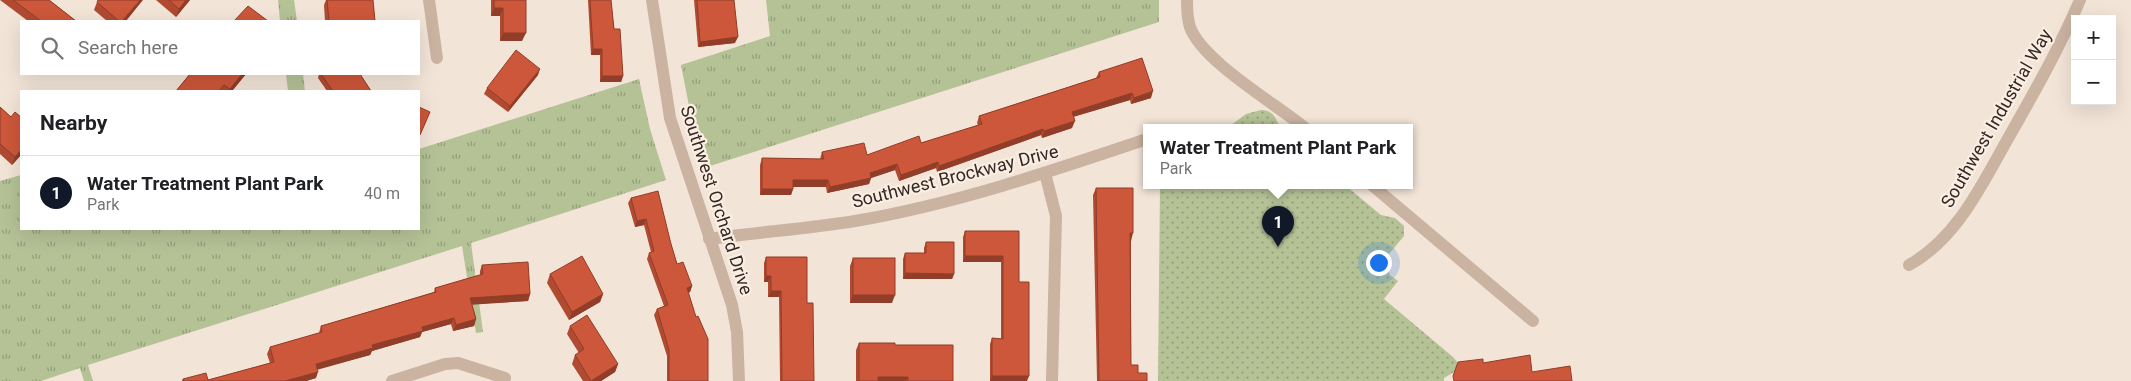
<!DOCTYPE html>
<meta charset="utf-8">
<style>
:root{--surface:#fff;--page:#f6f6f6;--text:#202124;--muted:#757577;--line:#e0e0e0;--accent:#111827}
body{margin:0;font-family:Roboto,sans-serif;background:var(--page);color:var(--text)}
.controls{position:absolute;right:15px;top:15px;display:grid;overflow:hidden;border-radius:0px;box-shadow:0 5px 20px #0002}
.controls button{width:45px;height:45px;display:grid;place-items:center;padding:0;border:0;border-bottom:1px solid var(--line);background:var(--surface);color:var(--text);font:25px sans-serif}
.you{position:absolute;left:1378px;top:262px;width:18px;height:18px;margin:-12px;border:4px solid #fff;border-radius:50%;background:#1a73e8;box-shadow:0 0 0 8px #1a73e833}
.badge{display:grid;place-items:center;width:32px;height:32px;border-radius:50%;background:var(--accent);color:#fff;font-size:16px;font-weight:700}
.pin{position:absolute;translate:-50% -41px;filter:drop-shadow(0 1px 2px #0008)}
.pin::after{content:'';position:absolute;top:26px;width:18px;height:15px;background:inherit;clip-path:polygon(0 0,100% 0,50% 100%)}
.popup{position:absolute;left:1143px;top:124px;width:270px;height:65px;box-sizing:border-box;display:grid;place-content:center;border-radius:0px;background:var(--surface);filter:drop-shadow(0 1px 4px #0005);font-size:16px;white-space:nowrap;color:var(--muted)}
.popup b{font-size:19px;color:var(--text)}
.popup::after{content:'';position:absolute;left:50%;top:100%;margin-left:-10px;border:10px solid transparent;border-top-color:var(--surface)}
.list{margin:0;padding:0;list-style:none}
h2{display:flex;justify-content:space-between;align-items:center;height:65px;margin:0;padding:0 20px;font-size:21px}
h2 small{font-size:16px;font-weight:400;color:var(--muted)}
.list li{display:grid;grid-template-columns:32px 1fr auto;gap:15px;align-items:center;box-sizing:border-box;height:75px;padding:0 20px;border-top:1px solid var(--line)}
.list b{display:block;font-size:19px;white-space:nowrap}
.list p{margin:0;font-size:16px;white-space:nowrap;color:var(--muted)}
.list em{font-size:16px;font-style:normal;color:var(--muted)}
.icon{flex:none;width:28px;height:28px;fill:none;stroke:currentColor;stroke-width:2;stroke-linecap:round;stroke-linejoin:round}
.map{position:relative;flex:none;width:2131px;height:381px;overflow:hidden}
.search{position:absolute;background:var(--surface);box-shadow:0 5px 20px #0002;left:20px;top:20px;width:400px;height:55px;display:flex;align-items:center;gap:12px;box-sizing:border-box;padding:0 18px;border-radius:0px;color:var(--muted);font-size:19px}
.panel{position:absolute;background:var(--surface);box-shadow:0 5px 20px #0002;left:20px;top:90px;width:400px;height:140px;border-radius:0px}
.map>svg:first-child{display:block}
</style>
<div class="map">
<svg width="2131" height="381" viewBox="0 0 2131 381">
<defs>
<pattern id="grass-tufts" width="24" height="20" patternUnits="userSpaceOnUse" patternTransform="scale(1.25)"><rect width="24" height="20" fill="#b5c296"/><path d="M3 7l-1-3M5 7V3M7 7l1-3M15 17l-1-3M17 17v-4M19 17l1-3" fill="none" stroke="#949e7a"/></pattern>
<pattern id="park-dots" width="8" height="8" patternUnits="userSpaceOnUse" patternTransform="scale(1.25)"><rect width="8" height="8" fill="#b5c296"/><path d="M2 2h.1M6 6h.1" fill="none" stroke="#949e7a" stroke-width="1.8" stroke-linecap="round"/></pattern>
</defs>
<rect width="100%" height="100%" fill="#f2e4d7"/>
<g fill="url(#grass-tufts)">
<polygon points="278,0 294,0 297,21 280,21"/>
<polygon points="766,0 1159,0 1159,22 707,167 690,111 681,65 770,36"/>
<polygon points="286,74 303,74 305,91 288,91"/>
<polygon points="639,79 650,129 666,180 471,243 483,332 476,333 462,246 88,365 93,381 84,381 80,368 41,381 0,381 0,181 21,175 21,229 419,229 419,149"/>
</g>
<g fill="url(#park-dots)">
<path d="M1261 110C1273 110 1276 118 1280 128H1227L1246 114Z"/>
<polygon points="1160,186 1346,186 1381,215 1395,218 1404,226 1404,236 1389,254 1386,264 1390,275 1398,281 1384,299 1453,357 1465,371 1454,372 1444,378 1444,381 1158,381"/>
</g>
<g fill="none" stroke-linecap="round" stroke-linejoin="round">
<g stroke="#cbb3a2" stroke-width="12">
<polyline points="429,0 437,58"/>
<polyline points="652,0 670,118 732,305 737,332 739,381"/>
<path d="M1187 0C1187 9 1187 18 1190 27 1202 61 1276 104 1305 128"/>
<polyline points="1045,173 1056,216 1052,381"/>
<polyline points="1373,186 1533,321"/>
<path d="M709 239C758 232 807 229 855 221 955 204 1052 171 1147 139"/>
<path d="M1909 265C1958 238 1983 182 2010 135 2035 91 2060 47 2080 0"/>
<polyline points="392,381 445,364 458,363 505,378"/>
</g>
</g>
<g fill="#b04b32">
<polygon points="0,0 49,0 76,21 28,21"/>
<polygon points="156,0 190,0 176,17"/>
<polygon points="326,0 373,0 375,21 325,21 324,5"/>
<polygon points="491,0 526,0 522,41 500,41 500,16 491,16"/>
<polygon points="588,0 611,0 614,29 623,76 621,82 600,82 600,55 591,55"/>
<polygon points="694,0 734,0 735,43 698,47"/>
<polygon points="97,2 126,21 107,21 94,10"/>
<polygon points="1099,72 1151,98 1131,104 1130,100 1073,117 1072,128 1042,138 1041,135 937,172 936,168 899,181 895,170 871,178 869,184 827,193 826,187 793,187 793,189 791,195 760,195 760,165 762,158 820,159 822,152 867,155 921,143 978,125 977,123 979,116 1096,78"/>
<polygon points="190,74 246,74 232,91 176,91"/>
<polygon points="319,74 360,74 371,91 327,91 318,78"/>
<polygon points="538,75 508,112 484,94 487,88"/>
<polygon points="0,107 11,117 21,117 21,155 12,165 0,154"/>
<polygon points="1096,188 1131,241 1131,365 1138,373 1147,381 1097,381 1093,195"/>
<polygon points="631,198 671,244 677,264 692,286 690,292 688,293 708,381 667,381 667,356 654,315 657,309 664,306 647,259 649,253 651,252 644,225 635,227 628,203"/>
<polygon points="965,231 1019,231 1019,282 1027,381 990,381 990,344 992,338 1001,339 1001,262 963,262 963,237"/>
<polygon points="926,242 954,274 952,279 903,279 903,259 905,253 924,253 924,248"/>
<polygon points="766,257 807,303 814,381 780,381 779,297 768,297 768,282 764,282 764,263"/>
<polygon points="853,258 892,303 850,303 850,266"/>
<polygon points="482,265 530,294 528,301 472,304 476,319 474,326 453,331 451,324 422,332 420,337 372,351 370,355 317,369 316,378 306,381 182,381 183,379 208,380 270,363 267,354 270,347 319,333 321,326 434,292 435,288 480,275 480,271"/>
<polygon points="550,274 603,294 600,302 569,320 547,283"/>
<polygon points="570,326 618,364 615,372 601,381 583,381 572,364 575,355 579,353 567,334"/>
<polygon points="859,343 895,345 953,381 856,381 856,350"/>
</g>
<g fill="#903d29">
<polygon points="140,0 143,0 126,21 122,21"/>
<polygon points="186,0 190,0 176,17 179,9"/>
<polygon points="494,8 503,8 500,16 491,16"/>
<polygon points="503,33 526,33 522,41 500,41"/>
<polygon points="738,37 735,43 698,47 700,42"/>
<polygon points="593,49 602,49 600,55 591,55"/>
<polygon points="540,69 538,75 508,112 510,106"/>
<polygon points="242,74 246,74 232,91 229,91"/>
<polygon points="602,76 623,76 621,82 600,82"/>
<polygon points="1153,91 1151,98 1131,104 1134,98"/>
<polygon points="1132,93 1130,100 1069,118 1072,112"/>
<polygon points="1075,121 1072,128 1042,138 1044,131"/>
<polygon points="1043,129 1041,135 937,172 939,166"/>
<polygon points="21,150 21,155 12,165 15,157"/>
<polygon points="938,162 936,168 899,181 901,175"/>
<polygon points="897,164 895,170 871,178 869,184 827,193 830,187"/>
<polygon points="793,180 828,180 826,187 791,187"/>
<polygon points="762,189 793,189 791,195 760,195"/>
<polygon points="646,219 644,225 635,227 637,221"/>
<polygon points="1130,233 1133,233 1131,241 1128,241"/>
<polygon points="965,256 1003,256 1001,262 963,262"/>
<polygon points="905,273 954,274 952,279 903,279"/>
<polygon points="766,276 771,276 768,282 764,282"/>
<polygon points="692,286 690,292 685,294 687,288"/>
<polygon points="771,291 781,291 779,297 768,297"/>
<polygon points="530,294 528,301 468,305 470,298"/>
<polygon points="603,294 600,302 569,320 572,312"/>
<polygon points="853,295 895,295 892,303 850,303"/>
<polygon points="454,318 451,324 422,332 420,337 372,351 370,355 313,371 316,364 372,345 422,327"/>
<polygon points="476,319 474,326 453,331 456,325"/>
<polygon points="618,364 615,372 601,381 591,381"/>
<polygon points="318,372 316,378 306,381 285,381"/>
<polygon points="992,376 1029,376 1027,381 990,381"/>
<polygon points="878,377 908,377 906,381 876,381"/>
</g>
<g fill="#cd573a" stroke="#903d29">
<polygon points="13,0 49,0 76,21 41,21"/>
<polygon points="98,0 140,0 122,21 119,21 97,2"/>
<polygon points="169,0 186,0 179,9"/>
<polygon points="327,0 373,0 375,21 329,21"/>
<polygon points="494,0 526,0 526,33 503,33 503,8 494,8"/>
<polygon points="590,0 611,0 614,29 620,29 623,76 602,76 602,49 593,49"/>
<polygon points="697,0 734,0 738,37 700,42"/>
<polygon points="248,6 268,21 234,21"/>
<polygon points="516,50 540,69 510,106 487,88"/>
<polygon points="1142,58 1153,91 1134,98 1132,93 1072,112 1075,121 1044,131 1043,129 939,166 938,162 901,175 897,164 870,173 871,178 830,187 828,180 793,180 793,189 762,189 762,158 824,159 822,152 864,143 867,155 919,136 921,143 982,124 979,116 1100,77 1099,72"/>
<polygon points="190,74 242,74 230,89 224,85 219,91 176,91"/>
<polygon points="321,74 360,74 371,91 333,91"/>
<polygon points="0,107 11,117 15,112 21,117 21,150 15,157 0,144"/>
<polygon points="419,107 430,112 420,135 419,135"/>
<polygon points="1096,188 1133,188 1133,233 1130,233 1131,365 1138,365 1138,373 1147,373 1147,381 1099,381"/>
<polygon points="658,191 671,244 677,264 683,262 692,286 687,288 696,317 698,316 708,339 708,381 669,381 669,350 657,309 668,305 649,253 654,251 646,219 637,221 631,198"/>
<polygon points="965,231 1019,231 1019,282 1029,282 1029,376 992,376 992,338 1003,339 1003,256 965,256"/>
<polygon points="926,242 954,242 954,274 905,273 905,253 926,253"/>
<polygon points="582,256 603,294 572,312 550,274"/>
<polygon points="766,257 807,257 807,303 813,303 814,381 782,381 781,291 771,291 771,276 766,276"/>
<rect x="853" y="258" width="42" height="37"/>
<polygon points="528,262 530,294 470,298 476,319 456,325 454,318 422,327 423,331 372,345 373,348 316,364 318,372 285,381 183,381 183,379 206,373 208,380 274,362 270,347 322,332 321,326 436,292 435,288 483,274 482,265"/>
<polygon points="587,315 618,364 591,381 575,355 584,349 570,326"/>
<polygon points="859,343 895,343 895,345 953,345 953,381 908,381 908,377 878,377 878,381 859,381"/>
<polygon points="1530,355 1532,372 1570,366 1572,381 1454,381 1453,376 1458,362 1483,359 1483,363"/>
</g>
<g text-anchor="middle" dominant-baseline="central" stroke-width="4.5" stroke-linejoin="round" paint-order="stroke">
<g font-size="18" fill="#352925" stroke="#faeee3">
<text transform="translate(1996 118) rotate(-60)">Southwest Industrial Way</text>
<text transform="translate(955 176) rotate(-14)">Southwest Brockway Drive</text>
<text transform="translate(717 200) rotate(72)">Southwest Orchard Drive</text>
</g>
</g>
</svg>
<div class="controls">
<button>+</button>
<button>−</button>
</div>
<div class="you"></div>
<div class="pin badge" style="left:1278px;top:247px">1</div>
<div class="popup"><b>Water Treatment Plant Park</b>Park</div>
<div class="search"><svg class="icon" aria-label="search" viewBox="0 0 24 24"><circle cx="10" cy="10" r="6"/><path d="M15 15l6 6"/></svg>Search here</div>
<section class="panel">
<h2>Nearby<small></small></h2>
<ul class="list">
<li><span class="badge">1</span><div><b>Water Treatment Plant Park</b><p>Park</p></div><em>40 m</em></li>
</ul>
</section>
</div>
